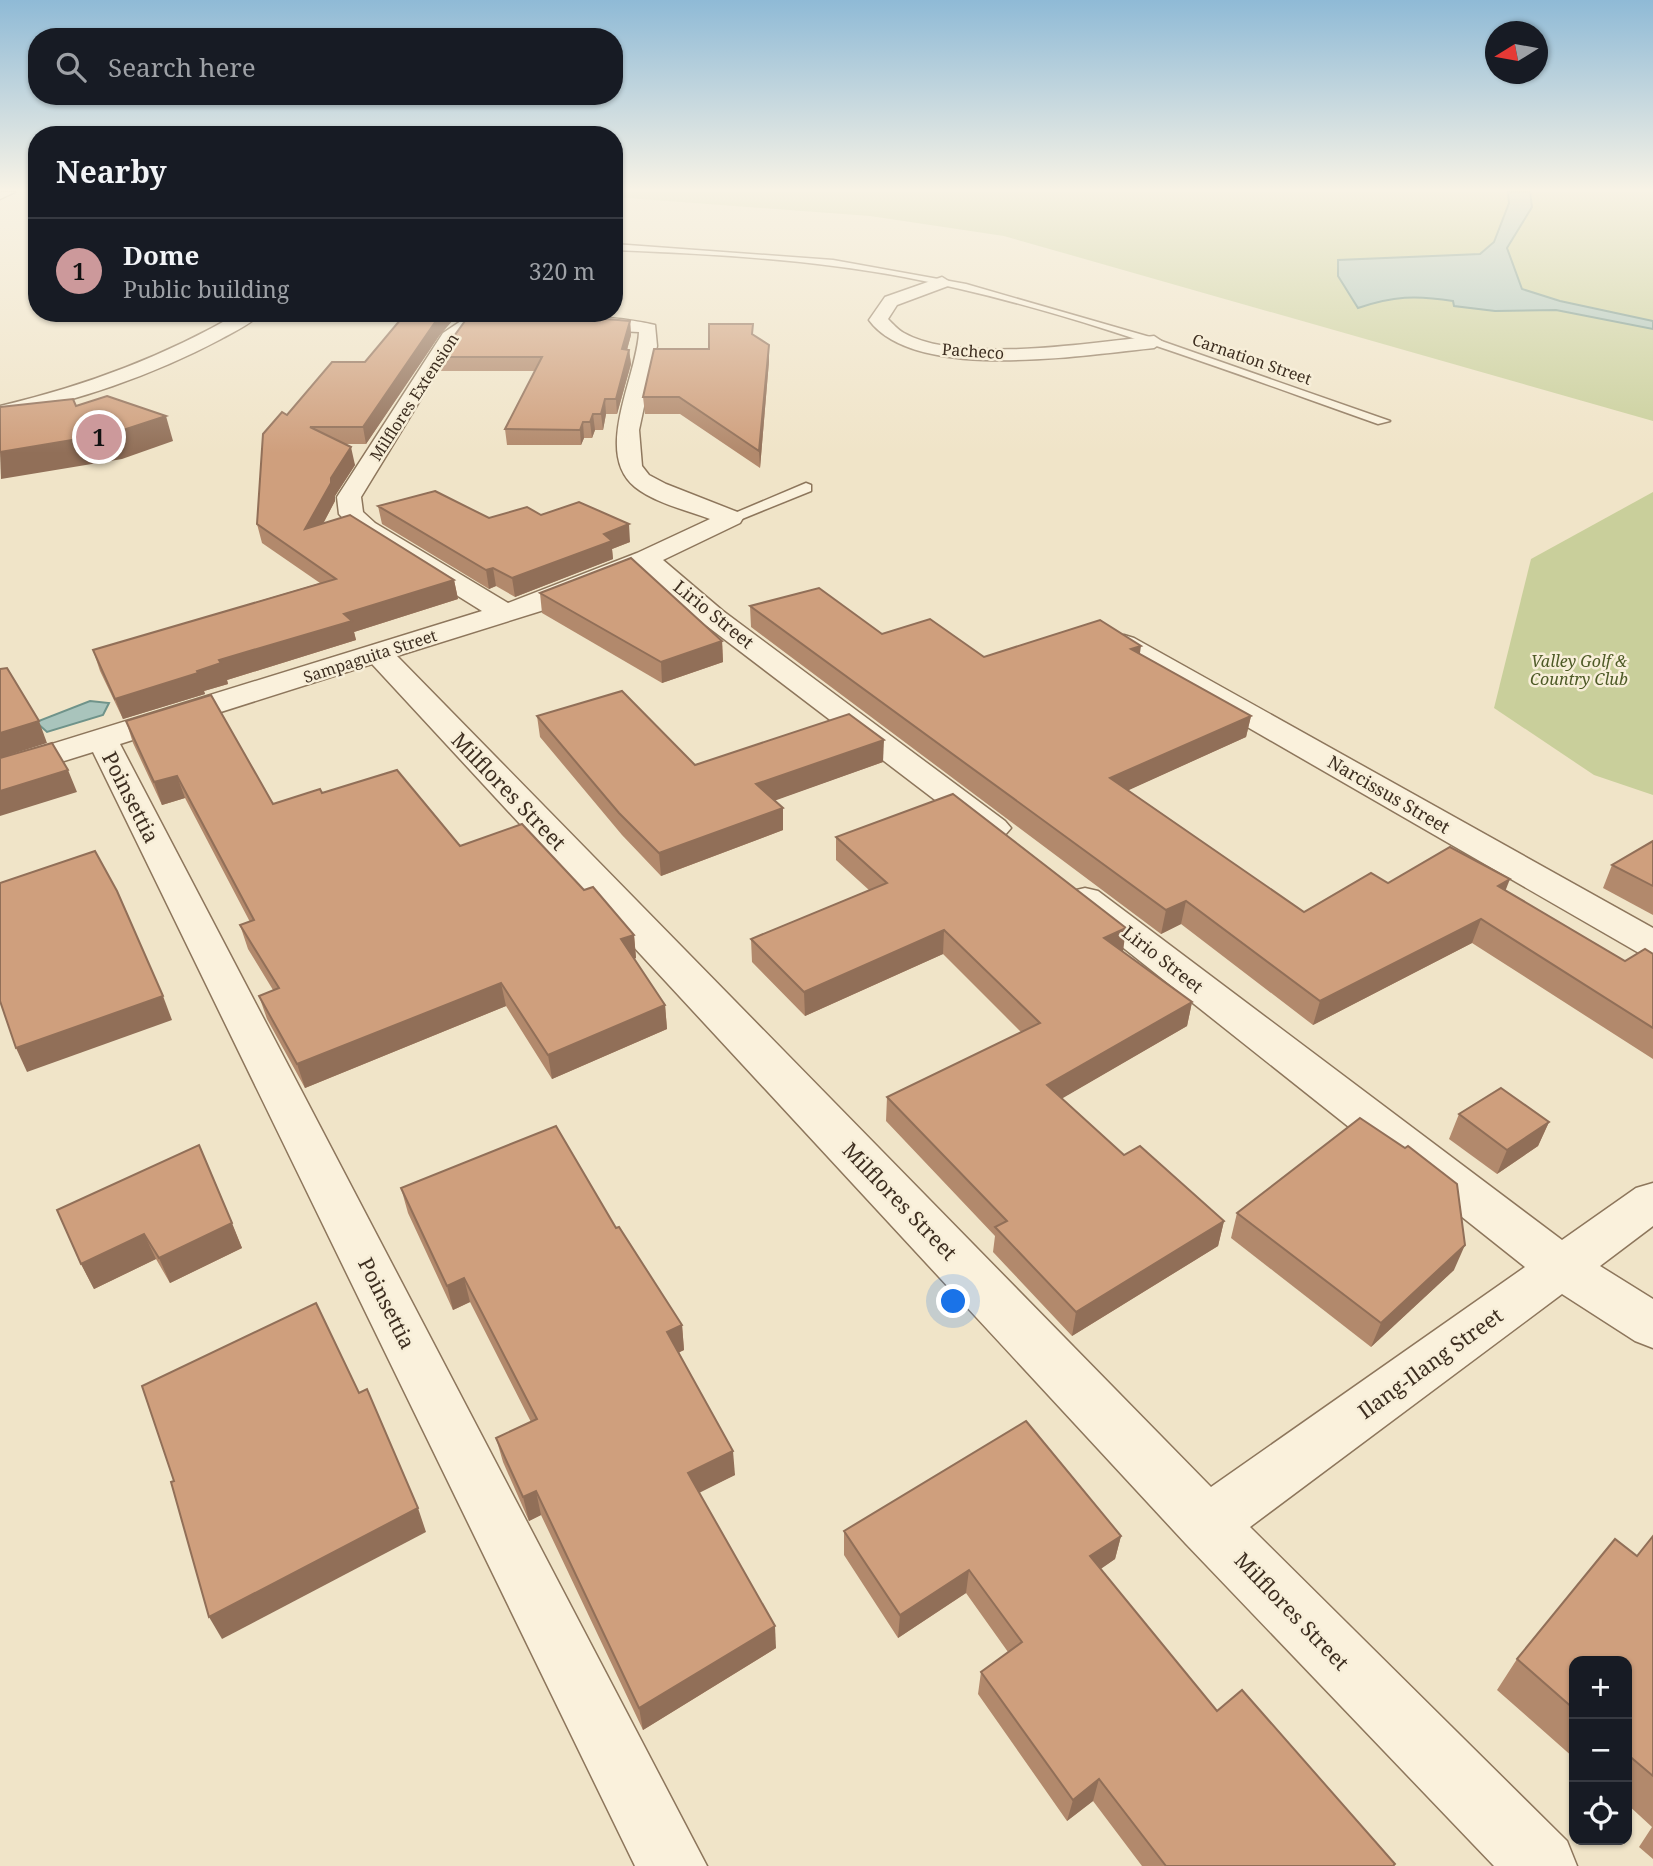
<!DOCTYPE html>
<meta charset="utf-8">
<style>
:root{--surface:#171b24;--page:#242831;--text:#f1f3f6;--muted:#9ea1a6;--line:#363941;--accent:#cc999b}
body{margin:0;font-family:"Noto Serif",serif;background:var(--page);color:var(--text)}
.controls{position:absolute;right:21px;bottom:21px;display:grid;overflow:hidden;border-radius:14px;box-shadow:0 2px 5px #0004}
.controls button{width:63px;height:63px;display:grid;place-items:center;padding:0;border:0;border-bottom:2px solid var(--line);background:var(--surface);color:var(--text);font:35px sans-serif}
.compass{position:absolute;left:1485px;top:21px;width:63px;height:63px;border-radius:50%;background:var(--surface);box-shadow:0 2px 5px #0004;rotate:259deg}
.you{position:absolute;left:954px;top:1302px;width:24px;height:24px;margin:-18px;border:5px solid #fff;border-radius:50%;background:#1a73e8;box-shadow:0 0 0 10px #1a73e833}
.badge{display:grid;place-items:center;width:46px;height:46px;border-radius:50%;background:var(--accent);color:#111;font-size:23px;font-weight:700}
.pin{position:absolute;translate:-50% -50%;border:4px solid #fff;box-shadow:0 2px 7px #0006}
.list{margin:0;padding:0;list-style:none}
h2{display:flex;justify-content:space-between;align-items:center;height:91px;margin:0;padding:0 28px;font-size:30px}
h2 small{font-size:23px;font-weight:400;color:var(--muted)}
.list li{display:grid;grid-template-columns:46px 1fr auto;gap:21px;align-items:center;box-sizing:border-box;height:105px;padding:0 28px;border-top:2px solid var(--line)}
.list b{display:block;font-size:26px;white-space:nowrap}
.list p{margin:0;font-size:23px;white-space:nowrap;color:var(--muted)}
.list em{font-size:23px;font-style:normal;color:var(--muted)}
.icon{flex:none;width:38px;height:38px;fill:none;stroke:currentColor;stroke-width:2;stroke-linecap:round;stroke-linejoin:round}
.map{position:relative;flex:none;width:1653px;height:1866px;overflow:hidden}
.search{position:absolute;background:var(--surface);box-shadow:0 2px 5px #0004;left:28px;top:28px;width:595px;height:77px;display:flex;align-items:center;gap:18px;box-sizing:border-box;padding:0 24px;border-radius:28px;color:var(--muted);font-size:26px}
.panel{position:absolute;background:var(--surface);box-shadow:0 2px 5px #0004;left:28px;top:126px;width:595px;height:196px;border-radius:28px}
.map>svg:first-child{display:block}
</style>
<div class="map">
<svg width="1653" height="1866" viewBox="0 0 1653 1866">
<rect width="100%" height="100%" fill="#f0e4c8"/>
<g fill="#c9cf9b">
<polygon points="614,192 1653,192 1653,421 1004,236 870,216 614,197"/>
<polygon points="1653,492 1653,795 1594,775 1494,708 1531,559"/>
</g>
<g fill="#a9c4bc" stroke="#6f938a" stroke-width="2">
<path d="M1508 192H1530L1532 207 1507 248 1522 289 1560 301 1653 321V329L1556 310 1495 311 1454 306 1453 301C1416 295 1393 296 1358 308L1338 276V260L1480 254 1494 242 1509 203Z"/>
<polygon points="90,701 109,703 103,715 47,732 36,722"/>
</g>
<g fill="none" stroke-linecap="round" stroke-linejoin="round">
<g stroke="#8d765c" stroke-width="3">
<g id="service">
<path d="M614 244 833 260 966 284 1150 337 1390 421 1378 424C1222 369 1066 308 904 277 808 259 711 254 614 250Z"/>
<polygon points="806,483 811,485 811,491 737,521 725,521 723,518"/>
</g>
</g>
<g stroke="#8d765c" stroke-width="3">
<g id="minor">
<polygon points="0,192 15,192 0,199"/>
<path d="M942 277 950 282 948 286 897 305 888 319C893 324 898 330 904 333 958 364 1092 343 1154 336L1163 342 1154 348C1084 355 915 383 869 320L885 297Z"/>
<path d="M511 319 520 324 517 328 466 332 457 340 361 497 363 512 375 523 508 603 637 553 710 519C686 510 655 503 635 487 593 453 637 377 639 332L578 329 569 324C581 311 638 321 655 325L657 346 639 430 642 466 649 475 666 484 740 513 743 518 740 523 663 560 723 611 1005 821 1011 828 1005 835 993 839 981 835 703 623 643 570 560 605 397 656 1211 1487 1525 1267 1072 907 1066 899 1072 891 1085 888 1098 891 1562 1240 1636 1188 1653 1183V1226L1600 1266 1653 1299V1348L1635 1341 1562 1294 1250 1527 1567 1841 1577 1866H1494L1186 1544 372 664 120 744 707 1866H635L93 752 0 781V760L482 611 357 533 339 514 337 497 443 333 461 321Z"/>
<polygon points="1124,635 1134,638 1653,928 1653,956 1639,953 1114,650 1110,644 1114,638"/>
</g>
</g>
<g stroke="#8d765c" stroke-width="3">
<path id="tertiary" d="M239 313H261C252 324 233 332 221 339 150 377 77 400 0 418V406C85 386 163 357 239 313Z"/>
</g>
<use href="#service" fill="#faf1dc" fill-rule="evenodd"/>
<use href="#minor" fill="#faf1dc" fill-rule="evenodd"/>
<use href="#tertiary" fill="#faf1dc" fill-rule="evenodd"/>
</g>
<g fill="#b2896c">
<polygon points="406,313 578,313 453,320 439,336 366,444 344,444 355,465 335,496 335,501 323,524 454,580 458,599 354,632 356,640 227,680 228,684 204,691 205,694 123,719 100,671 93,650 320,583 262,543 257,524 287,415 365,362"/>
<polygon points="630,321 631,335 627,350 629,350 631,364 617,414 606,414 603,430 595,430 592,438 584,438 581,445 507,445 505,429 535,371 441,371 439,357"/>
<polygon points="753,324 753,335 769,345 769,361 760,468 680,414 645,414 643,397 709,349"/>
<polygon points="378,506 489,518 541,515 630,542 612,549 613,559 515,597 496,586 489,589 382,524"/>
<polygon points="540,593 722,641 723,662 662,683 542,613"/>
<polygon points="750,606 984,657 1140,654 1251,716 1246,737 1128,790 1304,912 1388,883 1505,890 1625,961 1653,954 1653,1059 1472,943 1313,1025 1181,924 1161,934 751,627"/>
<polygon points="537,716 695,765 883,762 775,800 783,830 661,876 622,835 540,737"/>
<polygon points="126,721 273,804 322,793 460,846 584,890 634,935 636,958 634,959 665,1005 667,1029 552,1079 506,1006 305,1088 267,1019 259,996 273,990 248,949 240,925 250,922 185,798 162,805 133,743"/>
<polygon points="836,837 1122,952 1192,1002 1187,1026 1062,1098 1124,1155 1224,1221 1218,1246 1072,1336 993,1252 995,1236 886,1121 887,1097 1021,1032 943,954 805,1016 752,962 751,939 869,890 836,860"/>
<polygon points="1653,841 1653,915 1603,888 1612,865"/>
<polygon points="1459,1114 1549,1122 1538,1146 1497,1174 1449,1139"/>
<polygon points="199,1145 242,1248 170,1283 156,1259 94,1289 81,1264"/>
<polygon points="401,1188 616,1228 682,1325 684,1350 679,1352 735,1475 699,1492 776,1648 643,1730 541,1515 529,1521 503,1462 496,1438 531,1422 470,1302 453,1310 408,1213"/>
<polygon points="1237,1213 1454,1270 1371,1347 1231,1238"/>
<polygon points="844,1531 1121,1536 1115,1559 1100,1569 1217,1711 1393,1866 1142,1866 1093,1801 1067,1821 978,1694 981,1672 1008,1652 966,1593 898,1638 844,1555"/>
<polygon points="1653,1536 1653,1859 1639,1847 1652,1827 1627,1804 1627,1661 1574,1661 1574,1758 1497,1690 1517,1659 1637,1556"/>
</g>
<g fill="#916f58">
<polygon points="620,204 621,216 614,232 614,217"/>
<polygon points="444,313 452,313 453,320 439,336 366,444 363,427 436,321"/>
<polygon points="630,321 631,335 623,364 622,349"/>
<polygon points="769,345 769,361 760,468 759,451"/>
<polygon points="629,350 631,364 617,414 616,399"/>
<polygon points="605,399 606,414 603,430 601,414"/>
<polygon points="593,414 595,430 592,438 590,422"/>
<polygon points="166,416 173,441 122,459 1,479 0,452"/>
<polygon points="583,422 584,438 581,445 580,430"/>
<polygon points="351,447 355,465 335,496 335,501 310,548 305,529 331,478"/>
<polygon points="629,524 630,542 612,549 613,559 515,597 512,578 604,534"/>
<polygon points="493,568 496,586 489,589 486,570"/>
<polygon points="454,580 458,599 354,632 356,640 227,680 228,684 204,691 205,694 123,719 115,699 197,671 219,660 344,614"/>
<polygon points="722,641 723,662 662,683 661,662"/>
<polygon points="1141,646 1138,667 1131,649"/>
<polygon points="1251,716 1246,737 1107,800 1110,778"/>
<polygon points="39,721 47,743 0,758 0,733"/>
<polygon points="884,740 883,762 757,807 756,784"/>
<polygon points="68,770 77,792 0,816 0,791"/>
<polygon points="177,776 185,798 162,805 154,782"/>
<polygon points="783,808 783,830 661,876 659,853"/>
<polygon points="1510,879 1501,902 1498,886"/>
<polygon points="1186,901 1181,924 1161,934 1166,910"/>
<polygon points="1481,919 1472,943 1313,1025 1320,1001"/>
<polygon points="1126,928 1123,952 1104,938"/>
<polygon points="944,930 943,954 805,1016 804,992"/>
<polygon points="634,935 636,958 624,963 621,939"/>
<polygon points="501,983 506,1006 305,1088 297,1064"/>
<polygon points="163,996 172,1020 27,1072 16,1048"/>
<polygon points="1192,1002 1187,1026 1044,1109 1047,1085"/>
<polygon points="665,1005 667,1029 552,1079 548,1055"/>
<polygon points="1549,1122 1538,1146 1497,1174 1507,1150"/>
<polygon points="1224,1221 1218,1246 1072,1336 1076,1312"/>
<polygon points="232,1223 242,1248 170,1283 159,1258"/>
<polygon points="144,1234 156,1259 94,1289 81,1264"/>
<polygon points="1465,1245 1454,1270 1371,1347 1381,1323"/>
<polygon points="464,1278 470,1302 453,1310 447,1286"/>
<polygon points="682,1325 684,1350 670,1357 667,1332"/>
<polygon points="733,1451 735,1475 691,1497 688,1473"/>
<polygon points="536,1491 541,1515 529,1521 523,1497"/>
<polygon points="418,1508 426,1532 222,1639 209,1617"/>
<polygon points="1121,1536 1115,1559 1085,1580 1090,1556"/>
<polygon points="969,1570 966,1593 898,1638 900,1615"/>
<polygon points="775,1626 776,1648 643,1730 639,1708"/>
<polygon points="1099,1779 1093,1801 1067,1821 1073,1800"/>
</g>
<g fill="#cf9f7d" stroke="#916f58" stroke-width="2">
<polygon points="620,204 614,217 614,210"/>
<polygon points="406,313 444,313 436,321 363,427 310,427 351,447 331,478 331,483 305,529 350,515 454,580 344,614 352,621 219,660 221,663 197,671 198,673 115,699 93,650 336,579 257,524 263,434 282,412 287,415 332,362 365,362"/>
<polygon points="569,316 630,321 622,349 629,350 616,399 605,399 601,414 593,414 590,422 583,422 580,430 505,429 542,357 439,357 465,321"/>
<polygon points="709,324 753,324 752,334 769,345 759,451 679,397 643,397 654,349 709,349"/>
<polygon points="107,396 166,416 114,433 0,452 0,407 73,399 76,406"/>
<polygon points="435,491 489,518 527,507 541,515 579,502 629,524 604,534 612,541 512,578 493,568 486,570 378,506"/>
<polygon points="631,558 722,641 661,662 540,593"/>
<polygon points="819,588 882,634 930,619 984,657 1100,620 1141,646 1131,649 1251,716 1110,778 1304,912 1371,873 1388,883 1450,847 1510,879 1498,886 1625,961 1645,949 1653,954 1653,1028 1481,919 1320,1001 1186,901 1166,910 750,606"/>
<polygon points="7,668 39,721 0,733 0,669"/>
<polygon points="622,691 695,765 849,714 884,740 756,784 783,808 659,853 619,813 537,716"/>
<polygon points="211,695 273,804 320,789 322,793 397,770 460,846 522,824 584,890 593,887 634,935 621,939 665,1005 548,1055 501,983 297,1064 259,996 279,988 240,925 254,920 177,776 154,782 126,721"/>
<polygon points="52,743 68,770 0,791 0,758"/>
<polygon points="953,794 1126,928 1104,938 1192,1002 1047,1085 1124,1155 1140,1146 1224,1221 1076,1312 995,1227 1007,1221 887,1097 1040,1023 944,930 804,992 751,939 887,883 836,837"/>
<polygon points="1653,841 1653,886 1612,865"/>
<polygon points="95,851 117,891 163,996 16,1048 0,1001 0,883"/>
<polygon points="1501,1088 1549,1122 1507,1150 1459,1114"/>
<polygon points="1360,1118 1405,1148 1408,1146 1457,1184 1465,1245 1381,1323 1237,1213"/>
<polygon points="556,1126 616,1228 619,1227 682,1325 667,1332 733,1451 688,1473 775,1626 639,1708 536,1491 523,1497 496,1438 537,1419 464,1278 447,1286 401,1188"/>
<polygon points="199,1145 232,1223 159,1258 144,1234 81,1264 57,1210"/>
<polygon points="316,1303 359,1393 367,1389 418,1508 209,1617 171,1482 174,1481 142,1386"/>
<polygon points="1026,1421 1121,1536 1090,1556 1217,1711 1242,1690 1395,1864 1393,1866 1166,1866 1099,1779 1073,1800 981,1672 1022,1642 969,1570 900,1615 844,1531"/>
<polygon points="1653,1536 1653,1776 1627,1754 1627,1661 1574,1661 1574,1709 1517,1659 1615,1539 1637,1556"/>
</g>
<linearGradient id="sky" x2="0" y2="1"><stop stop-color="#8fbad6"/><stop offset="0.42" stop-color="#f8f3e6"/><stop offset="1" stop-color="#f8f3e6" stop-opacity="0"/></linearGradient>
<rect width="1653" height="453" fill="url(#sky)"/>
<g text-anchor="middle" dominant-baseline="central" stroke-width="5" stroke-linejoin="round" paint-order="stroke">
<g font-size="16" fill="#3d2e20" stroke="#f7eed8">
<text transform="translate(973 351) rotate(4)">Pacheco</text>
<text transform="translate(1252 359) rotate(19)">Carnation Street</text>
<text transform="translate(414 397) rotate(-57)">Milflores Extension</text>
<text transform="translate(370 656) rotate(-18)">Sampaguita Street</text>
</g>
<g font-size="16" font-style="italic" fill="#4d5a26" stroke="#f7eed8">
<text x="1579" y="661">Valley Golf &amp;<tspan x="1579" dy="18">Country Club</tspan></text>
</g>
<g font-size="18" fill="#3d2e20" stroke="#f7eed8">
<text transform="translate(714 614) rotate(39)">Lirio Street</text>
<text transform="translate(1389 794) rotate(30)">Narcissus Street</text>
<text transform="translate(1163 959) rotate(38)">Lirio Street</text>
</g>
<g font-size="21" fill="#3d2e20" stroke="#f7eed8">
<text transform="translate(509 791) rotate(46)">Milflores Street</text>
<text transform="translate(131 797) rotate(63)">Poinsettia</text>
<text transform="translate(900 1201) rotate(46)">Milflores Street</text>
<text transform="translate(387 1303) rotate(63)">Poinsettia</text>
<text transform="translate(1430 1363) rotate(-36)">Ilang-Ilang Street</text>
<text transform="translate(1292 1611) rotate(46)">Milflores Street</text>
</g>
</g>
</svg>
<div class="controls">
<button>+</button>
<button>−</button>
<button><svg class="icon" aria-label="locate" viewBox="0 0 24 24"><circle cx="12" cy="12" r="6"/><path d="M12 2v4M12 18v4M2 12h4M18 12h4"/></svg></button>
</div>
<svg class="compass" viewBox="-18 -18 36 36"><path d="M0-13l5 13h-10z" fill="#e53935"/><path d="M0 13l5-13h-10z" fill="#9ea1a6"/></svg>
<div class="you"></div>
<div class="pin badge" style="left:99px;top:437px">1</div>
<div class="search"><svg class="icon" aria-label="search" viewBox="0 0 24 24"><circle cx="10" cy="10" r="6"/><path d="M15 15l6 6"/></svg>Search here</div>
<section class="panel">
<h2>Nearby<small></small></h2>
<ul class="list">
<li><span class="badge">1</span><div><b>Dome</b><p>Public building</p></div><em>320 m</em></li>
</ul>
</section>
</div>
